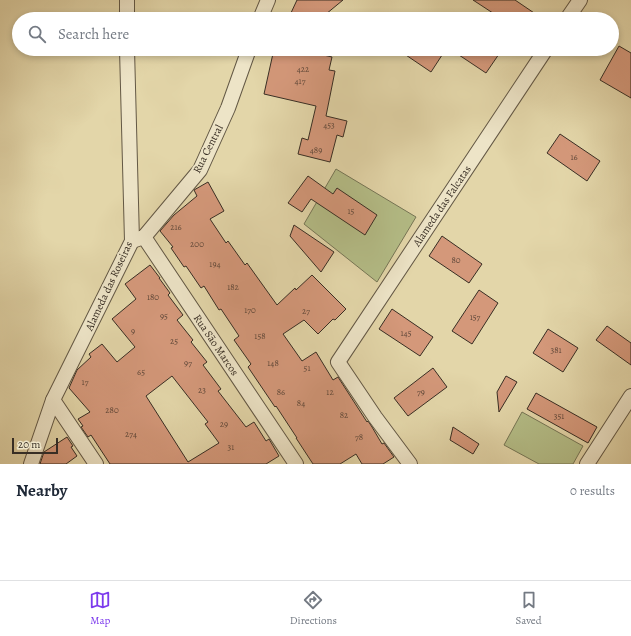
<!DOCTYPE html>
<meta charset="utf-8">
<style>
:root{--surface:#fff;--page:#f6f6f7;--text:#1f2937;--muted:#747a83;--line:#e0e1e3;--accent:#7c3aed}
body{margin:0;font-family:Alegreya,serif;background:var(--page);color:var(--text)}
.scale{position:absolute;left:12px;bottom:10px;width:46px;box-sizing:border-box;padding-left:4px;border:2px solid #382e24;border-top:0;font-size:11px;line-height:14px;white-space:nowrap;color:#382e24;-webkit-text-stroke:3px #ede4c7;paint-order:stroke}
.list{margin:0;padding:0;list-style:none}
h2{display:flex;justify-content:space-between;align-items:center;height:52px;margin:0;padding:0 16px;font-size:17px}
h2 small{font-size:13px;font-weight:400;color:var(--muted)}
.icon{flex:none;width:22px;height:22px;fill:none;stroke:currentColor;stroke-width:2;stroke-linecap:round;stroke-linejoin:round}
.map{position:relative;flex:none;width:631px;height:464px;overflow:hidden}
.search{position:absolute;background:var(--surface);box-shadow:0 2px 6px #0003;left:12px;right:12px;top:12px;height:44px;display:flex;align-items:center;gap:10px;box-sizing:border-box;padding:0 14px;border-radius:22px;color:var(--muted);font-size:15px}
.sheet{height:116px;background:var(--surface)}
nav{display:flex;justify-content:space-around;align-items:center;box-sizing:border-box;height:56px;border-top:1px solid var(--line);background:var(--surface);font-size:11px;color:var(--muted)}
nav a{display:grid;justify-items:center;gap:2px}
nav .on{color:var(--accent)}
.map>svg:first-child{display:block}
</style>
<div class="map">
<svg width="631" height="464" viewBox="0 0 631 464">
<rect width="100%" height="100%" fill="#e3d6a9"/>
<filter id="stains"><feTurbulence type="fractalNoise" baseFrequency=".005" numOctaves="4"/><feColorMatrix values="0 0 0 0 .2 0 0 0 0 .09 0 0 0 0 .02 0 0 0 .5 -.17"/></filter>
<radialGradient id="worn" r=".72"><stop offset=".6" stop-color="#630" stop-opacity="0"/><stop offset="1" stop-color="#630" stop-opacity=".3"/></radialGradient>
<g fill="#b4bd87" stroke="#767656">
<polygon points="336,169 416,217 377,282 304,224"/>
<polygon points="522,412 583,446 573,464 539,464 504,445"/>
</g>
<g fill="#d4987a" stroke="#382e24" fill-rule="evenodd">
<polygon points="297,0 343,0 320,19 297,19 290,15"/>
<polygon points="473,0 515,0 543,19 502,19"/>
<polygon points="619,46 631,53 631,98 600,80"/>
<polygon points="274,49 298,49 332,57 329,70 335,71 326,116 347,121 343,137 337,135 330,162 298,154 302,138 308,140 316,106 264,94"/>
<polygon points="397,49 446,49 431,72"/>
<polygon points="450,49 491,49 499,54 486,73"/>
<polygon points="560,134 600,161 587,181 547,153"/>
<polygon points="308,176 333,194 337,188 377,215 365,235 311,199 302,212 288,203"/>
<polygon points="208,182 224,211 210,219 226,243 228,241 245,265 247,263 277,305 295,288 296,290 312,275 346,309 335,320 333,319 318,334 304,320 283,334 302,361 316,352 333,380 338,377 367,422 368,421 372,427 382,444 384,443 394,457 383,464 362,464 356,454 340,464 313,464 296,438 297,438 276,406 275,407 248,367 251,364 234,340 239,336 221,309 219,310 204,286 201,288 186,266 184,267 171,248 173,247 160,231 174,215 197,196 194,190"/>
<polygon points="294,225 334,252 321,272 290,236"/>
<polygon points="442,236 482,264 469,283 429,256"/>
<path d="M150 265 160 278H159L170 293 168 295 183 315 177 320 193 340 191 342 207 362 203 365 221 389 218 391 246 427 254 422 266 441 269 439 279 456 266 464H110L91 435 88 437 81 427 83 426 78 419 90 412 69 388 77 370 91 357 89 354 102 344 117 362 135 347 112 319 136 299 125 284ZM172 376 208 422 205 424 219 443 188 462 146 396Z"/>
<polygon points="479,290 498,303 472,344 452,331"/>
<polygon points="392,309 433,337 420,356 379,329"/>
<polygon points="607,326 631,343 631,365 596,340"/>
<polygon points="548,329 578,348 563,372 533,353"/>
<polygon points="433,368 447,387 408,416 394,398"/>
<polygon points="506,376 517,382 499,412 497,392"/>
<polygon points="536,393 597,427 588,443 527,409"/>
<polygon points="453,427 479,444 473,454 450,440"/>
<polygon points="67,437 73,446 71,447 77,456 66,464 40,464 44,452"/>
</g>
<g fill="none" stroke-linecap="round" stroke-linejoin="round">
<g stroke="#635845" stroke-width="16">
<g id="minor">
<polyline points="127,0 127,19"/>
<polyline points="260,19 268,0"/>
<polyline points="567,19 580,0"/>
<polyline points="144,237 200,170 228,108 249,49"/>
<polyline points="132,241 144,237 296,464"/>
<polyline points="53,400 96,464"/>
<polyline points="31,464 53,400 132,241 127,49"/>
<polyline points="410,464 375,417 338,362 546,49"/>
<polyline points="587,464 631,396"/>
</g>
</g>
<use href="#minor" stroke="#ede4c7" stroke-width="14"/>
</g>
<g text-anchor="middle" dominant-baseline="central" stroke-width="4" stroke-linejoin="round" paint-order="stroke">
<g font-size="9" fill="#5f483a">
<text x="303" y="69">422</text>
<text x="300" y="81">417</text>
<text x="329" y="125">453</text>
<text x="316" y="150">489</text>
<text x="574" y="157">16</text>
<text x="351" y="211">15</text>
<text x="176" y="227">216</text>
<text x="197" y="244">200</text>
<text x="456" y="260">80</text>
<text x="215" y="264">194</text>
<text x="233" y="287">182</text>
<text x="153" y="297">180</text>
<text x="250" y="310">170</text>
<text x="306" y="311">27</text>
<text x="164" y="316">95</text>
<text x="475" y="317">157</text>
<text x="133" y="331">9</text>
<text x="406" y="333">145</text>
<text x="260" y="336">158</text>
<text x="174" y="341">25</text>
<text x="556" y="350">381</text>
<text x="188" y="363">97</text>
<text x="273" y="363">148</text>
<text x="307" y="368">51</text>
<text x="141" y="372">65</text>
<text x="85" y="382">17</text>
<text x="202" y="390">23</text>
<text x="281" y="392">86</text>
<text x="330" y="392">12</text>
<text x="421" y="392">79</text>
<text x="301" y="403">84</text>
<text x="112" y="410">280</text>
<text x="344" y="415">82</text>
<text x="559" y="416">351</text>
<text x="224" y="424">29</text>
<text x="131" y="434">274</text>
<text x="359" y="437">78</text>
<text x="231" y="447">31</text>
</g>
<g font-size="11" fill="#382e24" stroke="#ede4c7">
<text transform="translate(208 149) rotate(-63)">Rua Central</text>
<text transform="translate(442 206) rotate(-56)">Alameda das Falcatas</text>
<text transform="translate(109 286) rotate(-65)">Alameda das Roseiras</text>
<text transform="translate(216 345) rotate(56)">Rua São Marcos</text>
</g>
</g>
<rect width="100%" height="100%" filter="url(#stains)"/>
<rect width="100%" height="100%" fill="url(#worn)"/>
</svg>
<div class="scale">20 m</div>
<div class="search"><svg class="icon" aria-label="search" viewBox="0 0 24 24"><circle cx="10" cy="10" r="6"/><path d="M15 15l6 6"/></svg>Search here</div>
</div>
<section class="sheet">
<h2>Nearby<small>0 results</small></h2>
<ul class="list">
</ul>
</section>
<nav>
<a class="on"><svg class="icon" aria-label="map" viewBox="0 0 24 24"><path d="M3 6l6-2 6 2 6-2v14l-6 2-6-2-6 2zM9 4v14M15 6v14"/></svg>Map</a>
<a><svg class="icon" aria-label="directions" viewBox="0 0 24 24"><path d="M12 3l9 9-9 9-9-9zM9 14v-3h6M13 9l2 2-2 2"/></svg>Directions</a>
<a><svg class="icon" aria-label="saved" viewBox="0 0 24 24"><path d="M7 4h10v16l-5-4-5 4z"/></svg>Saved</a>
</nav>
